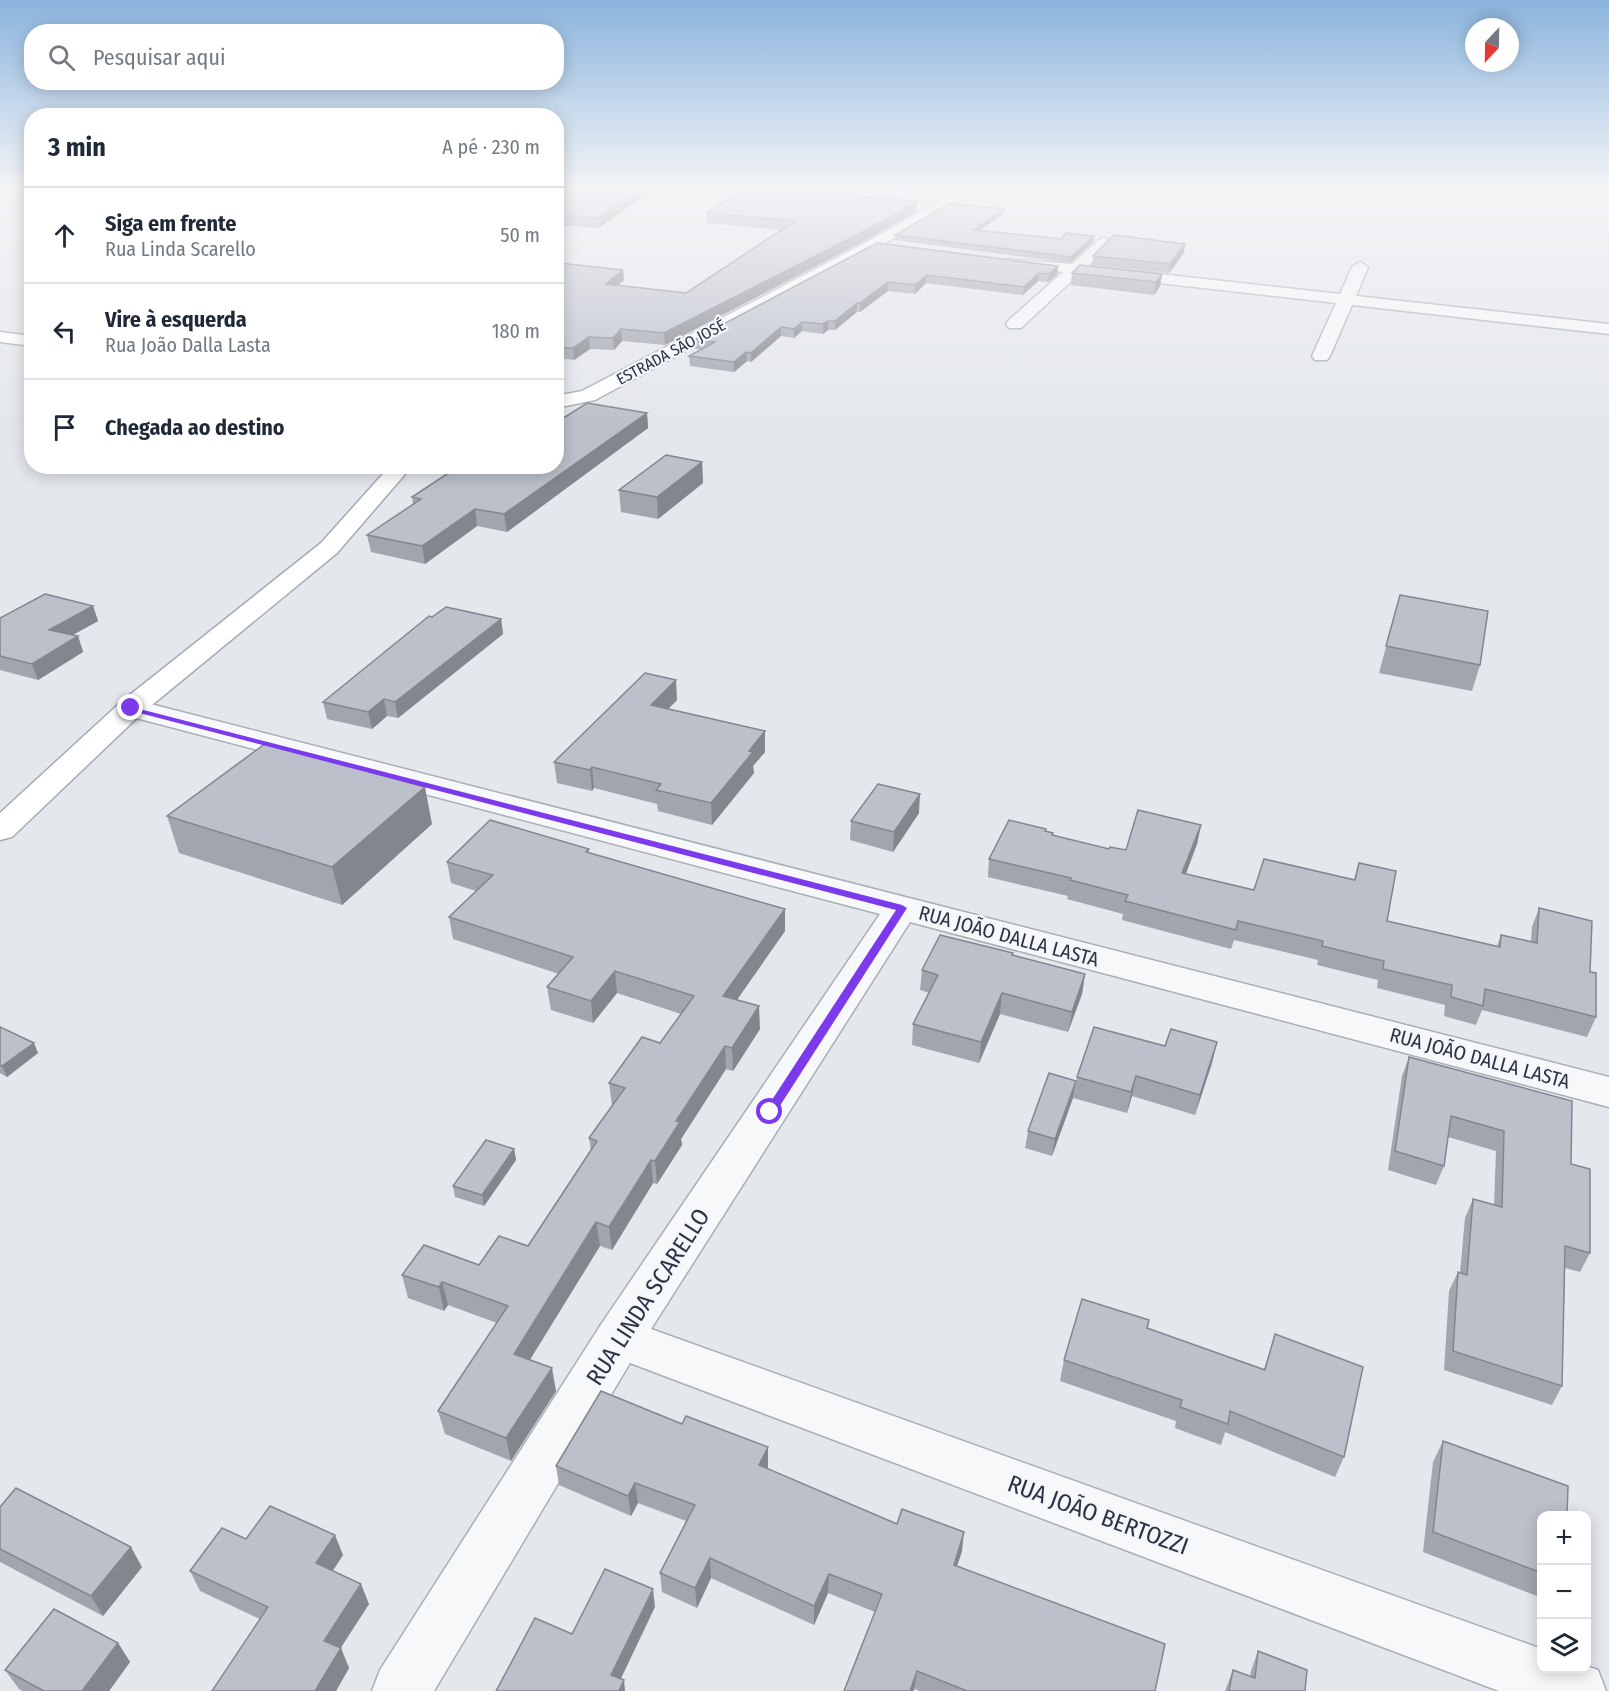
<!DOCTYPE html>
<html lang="pt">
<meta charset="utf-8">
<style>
:root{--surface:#fff;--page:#f6f6f7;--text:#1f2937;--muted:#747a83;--line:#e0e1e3}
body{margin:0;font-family:"Fira Sans Condensed",sans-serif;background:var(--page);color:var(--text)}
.controls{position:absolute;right:18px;bottom:18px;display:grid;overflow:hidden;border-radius:12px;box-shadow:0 3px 15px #0003}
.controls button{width:54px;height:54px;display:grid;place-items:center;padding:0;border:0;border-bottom:2px solid var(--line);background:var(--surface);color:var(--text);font:30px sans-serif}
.compass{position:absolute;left:1465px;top:18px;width:54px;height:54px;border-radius:50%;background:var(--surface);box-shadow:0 3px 15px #0003;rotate:202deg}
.stop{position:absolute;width:18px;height:18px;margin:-14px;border:4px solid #7c3aed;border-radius:50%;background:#fff}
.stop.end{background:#7c3aed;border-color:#fff;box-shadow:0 2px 6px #0008}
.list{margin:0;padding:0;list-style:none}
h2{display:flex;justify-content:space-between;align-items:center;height:78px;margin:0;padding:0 24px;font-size:26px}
h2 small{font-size:20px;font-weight:400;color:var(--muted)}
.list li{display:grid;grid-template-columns:39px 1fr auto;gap:18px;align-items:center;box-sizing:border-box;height:96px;padding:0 24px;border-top:2px solid var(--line)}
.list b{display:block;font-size:22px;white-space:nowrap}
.list p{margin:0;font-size:20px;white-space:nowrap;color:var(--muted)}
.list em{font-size:20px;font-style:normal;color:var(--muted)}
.icon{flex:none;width:33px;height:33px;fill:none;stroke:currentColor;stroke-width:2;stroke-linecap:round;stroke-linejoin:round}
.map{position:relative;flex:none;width:1609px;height:1691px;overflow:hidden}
.search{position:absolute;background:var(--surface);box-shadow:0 3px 15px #0003;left:24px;top:24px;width:540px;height:66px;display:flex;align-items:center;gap:15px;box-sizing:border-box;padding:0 21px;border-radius:24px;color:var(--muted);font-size:22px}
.panel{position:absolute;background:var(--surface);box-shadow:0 3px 15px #0003;left:24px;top:108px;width:540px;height:366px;border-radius:24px}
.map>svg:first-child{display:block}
</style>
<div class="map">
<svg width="1609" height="1691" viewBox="0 0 1609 1691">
<rect width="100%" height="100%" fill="#e4e7ec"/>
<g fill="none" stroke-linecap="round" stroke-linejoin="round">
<g stroke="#a9aeb7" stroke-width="3">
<g id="street">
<polygon points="806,188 859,188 954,195 961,199 954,203 812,192"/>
<polygon points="1105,238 1112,242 1088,266 1340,294 1352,267 1360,262 1368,267 1356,296 1609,324 1609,334 1352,305 1330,356 1327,360 1315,360 1312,356 1336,303 1079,274 1021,328 1009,328 1006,324 1009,320 1063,272 1013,267 1005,262 1008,259 1072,264 1100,239"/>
<polygon points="131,699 1609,1077 1609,1107 910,922 651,1329 1542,1649 1542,1668 1586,1668 1586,1666 1598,1670 1606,1691 1499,1691 630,1363 434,1691 372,1691 380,1670 602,1323 880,914 121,714 117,708 121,702"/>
</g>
</g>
<g stroke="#a9aeb7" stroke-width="3">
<g id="secondary">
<polygon points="963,188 979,188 879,247 595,400 556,408 556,396 582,391 869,241"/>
<polygon points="0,332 32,336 32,346 0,342"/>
</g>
</g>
<g stroke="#a3abb8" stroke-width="3">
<polygon id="primary" points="390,466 412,466 337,553 141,714 12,837 0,840 0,813 121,702 321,543"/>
</g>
<use href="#street" fill="#f7f8fa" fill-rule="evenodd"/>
<use href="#secondary" fill="#fff" fill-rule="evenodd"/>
<use href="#primary" fill="#fff" fill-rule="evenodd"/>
</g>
<g fill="#a1a5ae">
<polygon points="655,188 599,228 556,225 556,202"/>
<polygon points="848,188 848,194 917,202 916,212 868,239 665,345 622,341 614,350 590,349 574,360 556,358 556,266 624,280 618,285 686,293 782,230 707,223 707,213"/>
<polygon points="1004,209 1003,214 980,230 1093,242 1070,263 895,240 895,235"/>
<polygon points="877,243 1058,266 1057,275 1048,282 1038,281 1023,295 926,283 915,294 888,291 860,312 857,312 835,330 828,330 823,334 802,331 794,338 781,336 751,362 747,361 734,372 690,366 689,356 701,349 695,349 695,339"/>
<polygon points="1184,253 1169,273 1092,265 1093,256"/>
<polygon points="1072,273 1162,274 1160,286 1154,295 1071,285"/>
<polygon points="647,413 648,428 507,532 477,526 425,564 371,552 367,535 413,505 412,497 565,417"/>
<polygon points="702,462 703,483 658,519 621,512 619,490"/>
<polygon points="1400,595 1480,665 1472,691 1379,673"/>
<polygon points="93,606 98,621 72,635 78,636 83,652 38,680 0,670 0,618"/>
<polygon points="432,617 501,619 503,634 398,718 387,716 372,729 327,719 323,702"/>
<polygon points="677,700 668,709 765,731 765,752 753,766 754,773 712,825 658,811 657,804 594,788 592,791 557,783 554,762"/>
<polygon points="919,813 893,852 850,840 851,821"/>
<polygon points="167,816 432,824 342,905 179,853"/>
<polygon points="1201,825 1197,844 1186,874 1254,890 1354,879 1359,863 1387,921 1497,946 1501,935 1531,942 1532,927 1539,908 1590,972 1596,1017 1587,1037 1482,1010 1476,1025 1444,1016 1445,1005 1377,988 1378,980 1317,965 1318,960 1234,940 1231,949 1122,920 1123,914 1067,899 1068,896 988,877 989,859 1045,831 1052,835 1109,849 1126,850"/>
<polygon points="589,849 589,852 785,909 785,931 737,1000 760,1029 733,1071 726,1069 681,1139 682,1145 657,1184 653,1183 612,1250 600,1246 530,1360 556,1391 511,1461 445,1434 438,1411 497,1323 448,1305 444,1311 408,1298 402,1275 479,1265 528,1246 591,1151 589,1138 612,1106 609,1083 660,1043 681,1014 617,993 593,1023 551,1010 547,987 559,974 453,939 449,917 476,891 451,883 447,862"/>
<polygon points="1013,956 1085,974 1082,994 1068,1032 1000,1014 979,1063 912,1045 913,1024 929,993 920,990 922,970"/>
<polygon points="0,1027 38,1053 7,1077 0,1073"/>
<polygon points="1217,1042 1212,1063 1195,1115 1132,1096 1127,1113 1073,1098 1077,1077 1165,1046"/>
<polygon points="1409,1057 1571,1164 1590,1253 1580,1272 1565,1268 1562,1386 1552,1405 1444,1370 1449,1291 1458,1272 1460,1273 1465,1218 1473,1199 1494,1205 1496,1151 1448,1137 1444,1166 1436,1185 1388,1170 1402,1076"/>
<polygon points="1076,1081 1073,1098 1052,1156 1025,1148 1028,1131"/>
<polygon points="514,1149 516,1160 484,1206 455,1197 453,1186"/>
<polygon points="1147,1328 1264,1369 1275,1334 1344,1457 1335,1477 1225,1432 1221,1445 1175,1428 1176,1421 1060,1381 1064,1360"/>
<polygon points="682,1424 768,1447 768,1469 962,1551 957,1566 1155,1691 919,1691 915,1689 875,1612 828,1593 814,1625 711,1578 697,1608 662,1592 660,1573 686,1521 638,1503 631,1516 559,1485 556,1466"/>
<polygon points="1443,1441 1542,1515 1542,1598 1423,1552 1433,1462"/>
<polygon points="0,1507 142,1567 103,1616 0,1562"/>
<polygon points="246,1539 343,1555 333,1571 369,1604 340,1648 349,1668 336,1691 212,1691 260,1619 200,1591 190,1571"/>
<polygon points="118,1643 130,1662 109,1691 22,1691 19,1689 5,1670"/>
<polygon points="1258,1651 1305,1691 1225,1691 1233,1670 1250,1676 1251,1671"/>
</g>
<g fill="#83868d">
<polygon points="642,188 655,188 599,228 598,218"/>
<polygon points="848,188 848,197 840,194"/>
<polygon points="917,202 916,212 868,239 665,345 664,333"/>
<polygon points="1004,209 1003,214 973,235 974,230"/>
<polygon points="1094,236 1093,242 1070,263 1071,257"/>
<polygon points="1185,244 1184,253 1169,273 1170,264"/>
<polygon points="1058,266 1057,275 1048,282 1049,274"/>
<polygon points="623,270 624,280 607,295 606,284"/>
<polygon points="1039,273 1038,281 1023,295 1024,287"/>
<polygon points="1162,274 1160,286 1154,295 1156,282"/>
<polygon points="927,275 926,283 915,294 915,285"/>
<polygon points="888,282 888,291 860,312 860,303"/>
<polygon points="857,303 857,312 835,330 835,321"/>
<polygon points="828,321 828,330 823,334 823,324"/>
<polygon points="802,322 802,331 794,338 794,329"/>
<polygon points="781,327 781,336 751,362 751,353"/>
<polygon points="621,329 622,341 614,350 613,338"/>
<polygon points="589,337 590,349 574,360 573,348"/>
<polygon points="746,352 747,361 734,372 734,362"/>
<polygon points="647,413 648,428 507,532 504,514"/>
<polygon points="702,462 703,483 658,519 657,497"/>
<polygon points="475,509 477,526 425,564 422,546"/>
<polygon points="93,606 98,621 55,645 49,630"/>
<polygon points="501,619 503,634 398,718 395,702"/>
<polygon points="78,636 83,652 38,680 32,664"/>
<polygon points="676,680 677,700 652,725 651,705"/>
<polygon points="384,699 387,716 372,729 368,712"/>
<polygon points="765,731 765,752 753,766 754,773 712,825 711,803 749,751"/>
<polygon points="592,767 594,788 592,791 590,770"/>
<polygon points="425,787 432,824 342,905 332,867"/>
<polygon points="920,794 919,813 893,852 894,832"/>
<polygon points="1201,825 1197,844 1179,891 1182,873"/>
<polygon points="785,909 785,931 724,1018 723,996"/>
<polygon points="615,971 617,993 593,1023 591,1001"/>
<polygon points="1085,974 1082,994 1068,1032 1072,1012"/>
<polygon points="1002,993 1000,1014 979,1063 981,1042"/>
<polygon points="759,1006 760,1029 733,1071 732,1048"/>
<polygon points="1217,1042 1212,1063 1195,1115 1200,1095"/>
<polygon points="34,1043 38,1053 7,1077 2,1066"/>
<polygon points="725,1046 726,1069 681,1139 682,1145 657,1184 655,1161 676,1121"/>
<polygon points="1136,1076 1132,1096 1127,1113 1131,1092"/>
<polygon points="1076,1081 1073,1098 1052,1156 1055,1139"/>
<polygon points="514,1149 516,1160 484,1206 482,1195"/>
<polygon points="651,1160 653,1183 612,1250 609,1227"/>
<polygon points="596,1222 600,1246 519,1377 514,1354"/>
<polygon points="442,1282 448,1305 444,1311 439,1287"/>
<polygon points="552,1368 556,1391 511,1461 506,1438"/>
<polygon points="768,1447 768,1467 760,1485 759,1465"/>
<polygon points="635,1483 638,1503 631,1516 628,1496"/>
<polygon points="964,1532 962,1551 951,1584 954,1565"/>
<polygon points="335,1535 343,1555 324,1583 316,1563"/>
<polygon points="131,1547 142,1567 103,1616 91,1596"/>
<polygon points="710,1558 711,1578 697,1608 695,1588"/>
<polygon points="829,1574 828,1593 814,1625 814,1606"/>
<polygon points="361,1584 369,1604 333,1660 324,1641"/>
<polygon points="653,1589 655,1607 615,1691 611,1675"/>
<polygon points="118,1643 130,1662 109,1691 82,1691"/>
<polygon points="341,1648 349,1668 336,1691 315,1691"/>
<polygon points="917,1671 914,1691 910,1691"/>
<polygon points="624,1680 625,1691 619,1691"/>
</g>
<g fill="#bbc0ca" stroke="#83868d" stroke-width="1.5">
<polygon points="579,188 642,188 598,218 556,215 556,202"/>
<polygon points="746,188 848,188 840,194 917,202 868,229 664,333 621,329 613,338 589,337 573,348 556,347 556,266 560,263 623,270 606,284 686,293 795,221 707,213"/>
<polygon points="950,203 1004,209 974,230 1062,239 1066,233 1094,236 1071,257 895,235"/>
<polygon points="1114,235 1185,244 1170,264 1093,256"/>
<polygon points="877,243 1058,266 1049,274 1039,273 1024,287 927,275 915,285 888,282 860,303 857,303 835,321 828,321 823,324 802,322 794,329 781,327 751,353 746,352 734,362 689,356 715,342 695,339"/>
<polygon points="1080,265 1162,274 1156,282 1072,273"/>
<polygon points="587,403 647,413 504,514 475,509 422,546 367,535 421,499 412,497 459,466 556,466 556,417 565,417"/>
<polygon points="666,455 702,462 657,497 619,490"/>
<polygon points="45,594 93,606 49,630 78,636 32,664 0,656 0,618"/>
<polygon points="1400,595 1488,611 1480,665 1386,646"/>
<polygon points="446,607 501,619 395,702 384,699 368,712 323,702 429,616 432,617"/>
<polygon points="645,673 676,680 651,705 765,731 749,751 753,752 711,803 656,790 661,784 592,767 590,770 554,762"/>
<polygon points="266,743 425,787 332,867 167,816"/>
<polygon points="878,784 920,794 894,832 851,821"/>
<polygon points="1138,810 1201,825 1182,873 1254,890 1264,859 1355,880 1359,863 1396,871 1387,921 1500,947 1501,935 1537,943 1539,908 1592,921 1590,972 1596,973 1596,1017 1485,989 1483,1006 1451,997 1452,985 1383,969 1384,961 1322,946 1323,941 1238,921 1236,930 1125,901 1128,895 1070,880 1071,878 989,859 1009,820 1046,829 1045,831 1053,833 1052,835 1109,849 1110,847 1126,850"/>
<polygon points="490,820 589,849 586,852 785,909 723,996 759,1006 732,1048 725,1046 676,1121 680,1122 655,1161 651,1160 609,1227 596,1222 514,1354 552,1368 506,1438 438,1411 508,1306 442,1282 439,1287 402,1275 424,1245 479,1265 499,1236 528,1246 597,1141 589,1138 625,1088 609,1083 642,1037 660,1043 694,996 615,971 591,1001 547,987 573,957 449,917 493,875 447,862"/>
<polygon points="940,935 1013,953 1012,955 1085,974 1072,1012 1002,993 981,1042 913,1024 938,975 922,970"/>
<polygon points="0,1027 34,1043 2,1066 0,1065"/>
<polygon points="1094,1027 1165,1046 1171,1029 1217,1042 1200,1095 1136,1076 1131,1092 1077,1077"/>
<polygon points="1409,1057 1572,1101 1571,1164 1590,1169 1590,1253 1565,1246 1562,1386 1453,1351 1458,1272 1467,1275 1473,1199 1502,1207 1504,1131 1451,1116 1444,1166 1395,1151"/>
<polygon points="1049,1073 1076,1081 1055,1139 1028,1131"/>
<polygon points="486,1140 514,1149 482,1195 453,1186"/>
<polygon points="1082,1299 1149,1320 1147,1328 1265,1370 1275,1334 1363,1367 1344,1457 1230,1411 1228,1424 1180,1407 1182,1400 1064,1360"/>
<polygon points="601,1391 682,1424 686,1416 768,1447 759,1465 897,1524 902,1509 964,1532 954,1565 1165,1644 1155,1691 967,1691 917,1671 910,1691 844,1691 882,1594 829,1574 814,1606 710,1558 695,1588 660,1573 695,1505 635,1483 628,1496 556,1466"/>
<polygon points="1443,1441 1568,1486 1567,1515 1542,1515 1542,1573 1433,1532"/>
<polygon points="16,1488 131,1547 91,1596 0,1549 0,1507"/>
<polygon points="270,1506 335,1535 316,1563 361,1584 324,1641 341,1648 315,1691 212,1691 268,1607 190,1571 222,1528 246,1539"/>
<polygon points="605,1569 653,1589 611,1675 624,1680 619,1691 496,1691 535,1618 572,1634"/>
<polygon points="54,1609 118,1643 82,1691 44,1691 5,1670"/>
<polygon points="1258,1651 1307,1670 1305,1691 1229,1691 1233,1670 1255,1678"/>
</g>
<linearGradient id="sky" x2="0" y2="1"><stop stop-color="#8bb4dd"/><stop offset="0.44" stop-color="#f3f4f6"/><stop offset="1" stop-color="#f3f4f6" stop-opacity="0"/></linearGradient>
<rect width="1609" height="424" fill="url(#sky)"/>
<polygon fill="#7c3aed" points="128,706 902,905 907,908 774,1115 766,1115 766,1109 896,910 128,710"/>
<g text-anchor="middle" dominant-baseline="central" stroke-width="4.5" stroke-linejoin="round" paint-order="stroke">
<g font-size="16" fill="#2b3445" stroke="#f4f6f9">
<text transform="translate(671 352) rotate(-28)">ESTRADA SÃO JOSÉ</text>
</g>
<g font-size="20" fill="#2b3445" stroke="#f4f6f9">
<text transform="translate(1009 936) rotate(15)">RUA JOÃO DALLA LASTA</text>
<text transform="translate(1480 1058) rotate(15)">RUA JOÃO DALLA LASTA</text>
</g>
<g font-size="24" fill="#2b3445" stroke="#f4f6f9">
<text transform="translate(648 1297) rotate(-57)">RUA LINDA SCARELLO</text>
<text transform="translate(1098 1515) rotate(20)">RUA JOÃO BERTOZZI</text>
</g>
</g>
</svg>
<div class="controls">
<button>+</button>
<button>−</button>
<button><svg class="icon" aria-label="layers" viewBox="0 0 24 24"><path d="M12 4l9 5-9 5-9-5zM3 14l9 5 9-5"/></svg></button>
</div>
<svg class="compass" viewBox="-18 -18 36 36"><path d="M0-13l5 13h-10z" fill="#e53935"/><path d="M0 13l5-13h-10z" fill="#747a83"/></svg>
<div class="stop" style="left:770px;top:1112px"></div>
<div class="stop end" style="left:131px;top:708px"></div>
<div class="search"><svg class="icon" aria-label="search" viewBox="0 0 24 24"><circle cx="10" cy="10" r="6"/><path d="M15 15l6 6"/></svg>Pesquisar aqui</div>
<section class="panel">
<h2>3 min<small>A pé · 230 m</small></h2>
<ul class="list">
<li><svg class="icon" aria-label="ahead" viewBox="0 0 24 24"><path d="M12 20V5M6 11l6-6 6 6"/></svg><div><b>Siga em frente</b><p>Rua Linda Scarello</p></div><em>50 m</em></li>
<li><svg class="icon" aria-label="left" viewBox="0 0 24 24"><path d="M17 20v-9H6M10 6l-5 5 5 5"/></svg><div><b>Vire à esquerda</b><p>Rua João Dalla Lasta</p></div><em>180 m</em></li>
<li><svg class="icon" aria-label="arrive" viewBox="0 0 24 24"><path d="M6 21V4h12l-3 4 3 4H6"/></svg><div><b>Chegada ao destino</b></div></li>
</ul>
</section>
</div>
